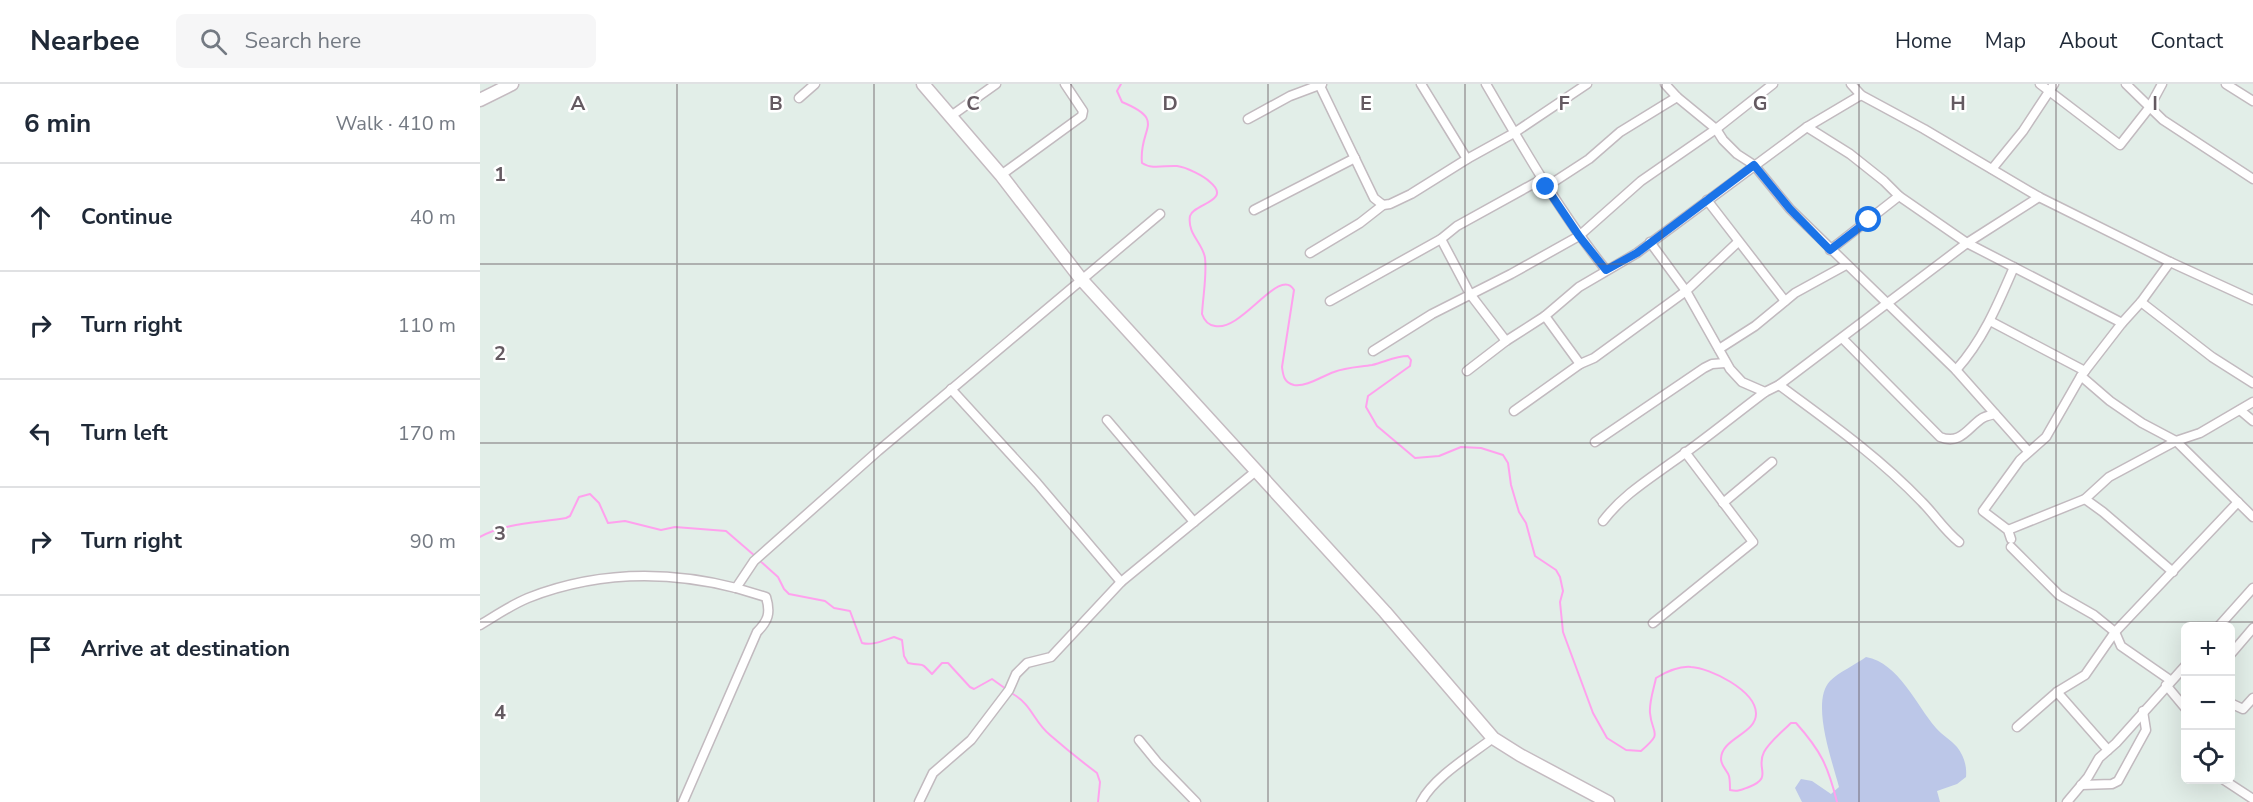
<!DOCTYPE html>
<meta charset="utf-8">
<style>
:root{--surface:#fff;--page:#f6f6f7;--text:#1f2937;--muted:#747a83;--line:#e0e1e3}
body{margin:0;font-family:"Nunito Sans",sans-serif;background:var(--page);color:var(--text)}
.controls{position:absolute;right:18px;bottom:18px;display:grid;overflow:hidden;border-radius:9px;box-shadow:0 6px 24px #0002}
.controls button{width:54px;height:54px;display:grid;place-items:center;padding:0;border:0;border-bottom:2px solid var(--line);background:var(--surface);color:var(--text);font:30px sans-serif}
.stop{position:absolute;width:18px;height:18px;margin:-14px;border:4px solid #1a73e8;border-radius:50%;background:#fff}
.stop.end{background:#1a73e8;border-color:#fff;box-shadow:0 2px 6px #0008}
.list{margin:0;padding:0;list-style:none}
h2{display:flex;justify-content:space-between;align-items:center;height:78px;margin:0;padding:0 24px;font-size:26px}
h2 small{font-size:20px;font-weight:400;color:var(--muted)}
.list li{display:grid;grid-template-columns:39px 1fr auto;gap:18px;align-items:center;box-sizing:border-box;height:108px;padding:0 24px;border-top:2px solid var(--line)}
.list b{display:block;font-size:22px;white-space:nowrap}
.list em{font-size:20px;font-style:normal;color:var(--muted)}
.icon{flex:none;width:33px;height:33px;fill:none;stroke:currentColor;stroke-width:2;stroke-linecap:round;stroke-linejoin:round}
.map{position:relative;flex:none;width:1773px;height:718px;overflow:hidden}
header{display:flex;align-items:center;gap:36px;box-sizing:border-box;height:84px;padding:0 30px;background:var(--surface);border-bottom:2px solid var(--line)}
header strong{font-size:28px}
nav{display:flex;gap:33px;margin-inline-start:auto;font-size:21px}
.search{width:420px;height:54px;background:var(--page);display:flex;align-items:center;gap:15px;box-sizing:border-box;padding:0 21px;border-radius:9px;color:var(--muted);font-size:22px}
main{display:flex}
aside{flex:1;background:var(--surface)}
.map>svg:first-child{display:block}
</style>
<header>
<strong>Nearbee</strong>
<div class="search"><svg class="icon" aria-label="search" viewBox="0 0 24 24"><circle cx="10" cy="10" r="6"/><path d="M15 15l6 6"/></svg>Search here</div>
<nav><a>Home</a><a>Map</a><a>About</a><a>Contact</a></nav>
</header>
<main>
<aside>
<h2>6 min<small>Walk · 410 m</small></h2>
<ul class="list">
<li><svg class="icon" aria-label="ahead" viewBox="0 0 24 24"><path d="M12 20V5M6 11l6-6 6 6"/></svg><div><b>Continue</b></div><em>40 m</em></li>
<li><svg class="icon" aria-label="right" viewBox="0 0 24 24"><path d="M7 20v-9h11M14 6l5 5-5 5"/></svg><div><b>Turn right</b></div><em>110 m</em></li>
<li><svg class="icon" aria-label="left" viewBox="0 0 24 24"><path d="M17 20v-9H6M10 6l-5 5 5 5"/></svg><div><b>Turn left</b></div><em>170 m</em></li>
<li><svg class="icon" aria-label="right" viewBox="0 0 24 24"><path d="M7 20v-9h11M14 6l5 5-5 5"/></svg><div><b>Turn right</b></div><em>90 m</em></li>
<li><svg class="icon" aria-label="arrive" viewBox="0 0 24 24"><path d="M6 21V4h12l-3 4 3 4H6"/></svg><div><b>Arrive at destination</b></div></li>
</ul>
</aside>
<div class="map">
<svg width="1773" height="718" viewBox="0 0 1773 718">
<rect width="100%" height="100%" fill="#e2eee8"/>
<path fill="#bcc7e8" d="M1386 573C1419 579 1436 621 1456 644 1462 651 1471 656 1477 663 1484 672 1487 682 1486 693L1477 700 1457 707 1460 718H1322L1315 704 1321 695 1332 697 1351 710 1359 703C1353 679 1330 618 1350 597 1359 588 1375 581 1386 573Z"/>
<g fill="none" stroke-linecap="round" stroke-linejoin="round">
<g stroke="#ffa1ee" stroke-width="2">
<path d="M641 0 637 7 642 18C688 37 658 44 662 79 672 86 686 81 697 82 706 83 724 92 730 98 753 117 713 120 710 132 707 150 723 159 725 174 727 191 723 212 722 230 724 236 728 241 735 242 762 248 800 181 814 206L802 283C803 291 804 299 814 301 827 303 842 292 854 288 866 283 880 283 892 281 905 278 915 272 928 272L931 276 930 282 888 312 886 323 897 342 935 374 959 372 981 363 1001 364 1023 371 1028 379 1031 401 1039 428 1046 439 1055 472 1076 486 1080 493 1083 507 1080 518 1083 548 1113 629 1127 654 1146 666 1161 667C1184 647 1172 652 1170 629 1169 618 1174 604 1176 594 1186 588 1200 582 1211 583 1230 584 1275 606 1276 629 1277 650 1241 654 1241 675 1241 682 1247 686 1249 692 1250 696 1250 701 1250 706 1258 708 1261 706 1269 703 1294 693 1275 685 1284 668 1290 657 1302 648 1311 639H1316C1341 667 1348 682 1357 718"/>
<path d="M0 453C25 439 57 439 86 434L90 432 99 413 110 410 119 419 128 439 145 437 181 446 195 443 246 447 275 472"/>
<path d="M279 476 298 493 304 505 309 510 345 517 354 524 370 527 382 559C393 562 404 556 414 553L422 556 424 572 428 579C445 583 439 576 452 590L462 579H468L490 603 494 605 512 595 526 605"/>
<path d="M533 610C552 621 554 638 570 651 585 664 601 677 617 689L620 698 618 718"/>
</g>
<g stroke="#c2babf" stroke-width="11">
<g id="street">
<polyline points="839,0 894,114 903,121"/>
<polyline points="941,0 987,75"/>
<path d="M1006 0C1044 65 1079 127 1126 186"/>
<polyline points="1185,0 1197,13 1236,45 1243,56 1257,70 1274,81 1310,125 1476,286 1548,367"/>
<polyline points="1371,0 1381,11 1444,45 1559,113 1690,178 1773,216"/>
<polyline points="1560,0 1640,61 1669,24 1682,0"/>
<polyline points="1646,0 1683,36 1773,95"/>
<polyline points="1746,0 1773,17"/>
<polyline points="319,14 335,0"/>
<polyline points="471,32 516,0"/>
<polyline points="768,35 810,12 842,0"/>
<polyline points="1327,43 1370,70 1404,97 1419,112 1487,159 1642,239"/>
<polyline points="1512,85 1543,47 1574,0"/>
<polyline points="521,91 602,32 603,27 585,0"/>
<polyline points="1066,103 1109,75 1140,48 1197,13"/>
<polyline points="1227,116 1305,217"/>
<polyline points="774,126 875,74"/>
<polyline points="961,155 990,210 1026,257"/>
<polyline points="1170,158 1206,207 1250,285 1262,298 1285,308"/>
<polyline points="1350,166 1419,112"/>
<polyline points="830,169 880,139 903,121 910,120 931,110 987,75 1034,49 1107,0"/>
<polyline points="850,217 961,155 977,142 1062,95"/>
<polyline points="1661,218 1732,273 1773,299"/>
<polyline points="1065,232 1100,280"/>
<polyline points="1510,237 1605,287"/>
<path d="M1362 254 1460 353C1480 361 1487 345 1501 335 1505 332 1511 331 1515 330"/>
<polyline points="1239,265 1275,242 1315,209 1366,181"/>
<polyline points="893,267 952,230 1031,190 1099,152 1161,97 1236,45 1293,0"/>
<path d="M1476 286C1503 256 1518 220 1534 183"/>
<polyline points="987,287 1026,257 1065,232 1099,203 1157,169 1327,43 1381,11"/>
<polyline points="1601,292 1630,317 1662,339 1696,357 1773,433"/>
<path d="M1299 301C1348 337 1399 373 1442 418 1455 431 1464 446 1479 458"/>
<polyline points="471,305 557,399 641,498"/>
<polyline points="1760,326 1773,337"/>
<polyline points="1034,327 1100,280 1114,274 1206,207 1258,158"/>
<polyline points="627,336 714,438"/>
<polyline points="1115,358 1224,284 1232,280 1245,279"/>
<polyline points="1605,415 1623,428 1693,488"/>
<polyline points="1243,419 1292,378"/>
<path d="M1123 437C1142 412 1166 397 1191 379 1223 357 1253 332 1285 308L1299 301 1487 159 1559 113"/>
<polyline points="1528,446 1605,415 1629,393 1696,357 1720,349 1773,318"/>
<polyline points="1531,455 1528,446 1503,427 1540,376 1566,353 1601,292 1642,239 1661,218 1690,178"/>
<polyline points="1531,463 1579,511 1614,531 1635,548 1641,562 1690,596"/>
<polyline points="1173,539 1273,458 1205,368"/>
<path d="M0 541C15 532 31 521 48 514 117 487 185 486 256 504"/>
<polyline points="1739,542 1773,504"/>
<polyline points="1750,571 1773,544"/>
<polyline points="1686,601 1706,625"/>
<polyline points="1577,608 1628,666"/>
<polyline points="1750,619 1763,625 1773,614"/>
<polyline points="1537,643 1577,608 1605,591 1635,548 1758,418"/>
<polyline points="659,656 677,678 716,718"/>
<polyline points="1744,696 1773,715"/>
<polyline points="1601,701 1632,700 1638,697 1666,646 1663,627"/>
<path d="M203 718 277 548C288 537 291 529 286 513L256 504 274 477 398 367 680 130"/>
<polyline points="439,718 453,689 491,656 529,606 536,590 547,579 571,573 641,498 776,387"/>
<path d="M941 718C954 693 991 671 1013 654"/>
<polyline points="1587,718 1608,693 1619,674 1636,659 1706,581"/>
</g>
</g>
<g stroke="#c5bbc1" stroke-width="15">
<g id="secondary">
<polyline points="443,0 521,91 601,195 905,528 1013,654 1040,671 1128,718"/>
<polyline points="0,16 32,0"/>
</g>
</g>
<use href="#street" stroke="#fff" stroke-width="8"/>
<use href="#secondary" stroke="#fff" stroke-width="12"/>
</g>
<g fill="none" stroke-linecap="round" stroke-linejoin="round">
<polyline stroke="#1a73e8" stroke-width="8" points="1066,103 1099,152 1126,186 1157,169 1274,81 1310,125 1350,166 1389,136"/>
</g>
<path fill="none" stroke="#645a61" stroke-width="1.5" stroke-opacity="0.55" d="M197 0V718M394 0V718M591 0V718M788 0V718M985 0V718M1182 0V718M1379 0V718M1576 0V718M0 180H1773M0 359H1773M0 538H1773"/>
<g font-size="20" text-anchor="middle" font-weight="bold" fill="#645a61" stroke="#fff" stroke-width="5" stroke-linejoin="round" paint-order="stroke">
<text x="98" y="26">A</text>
<text x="296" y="26">B</text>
<text x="493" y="26">C</text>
<text x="690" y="26">D</text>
<text x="886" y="26">E</text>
<text x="1084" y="26">F</text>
<text x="1280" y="26">G</text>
<text x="1478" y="26">H</text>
<text x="1675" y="26">I</text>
<text x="20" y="97">1</text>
<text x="20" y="276">2</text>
<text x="20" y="456">3</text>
<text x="20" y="635">4</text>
</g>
</svg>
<div class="controls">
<button>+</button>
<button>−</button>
<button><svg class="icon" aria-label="locate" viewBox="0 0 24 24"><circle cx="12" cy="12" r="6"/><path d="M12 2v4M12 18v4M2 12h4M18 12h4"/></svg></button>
</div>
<div class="stop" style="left:1389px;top:136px"></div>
<div class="stop end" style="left:1066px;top:103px"></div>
</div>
</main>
